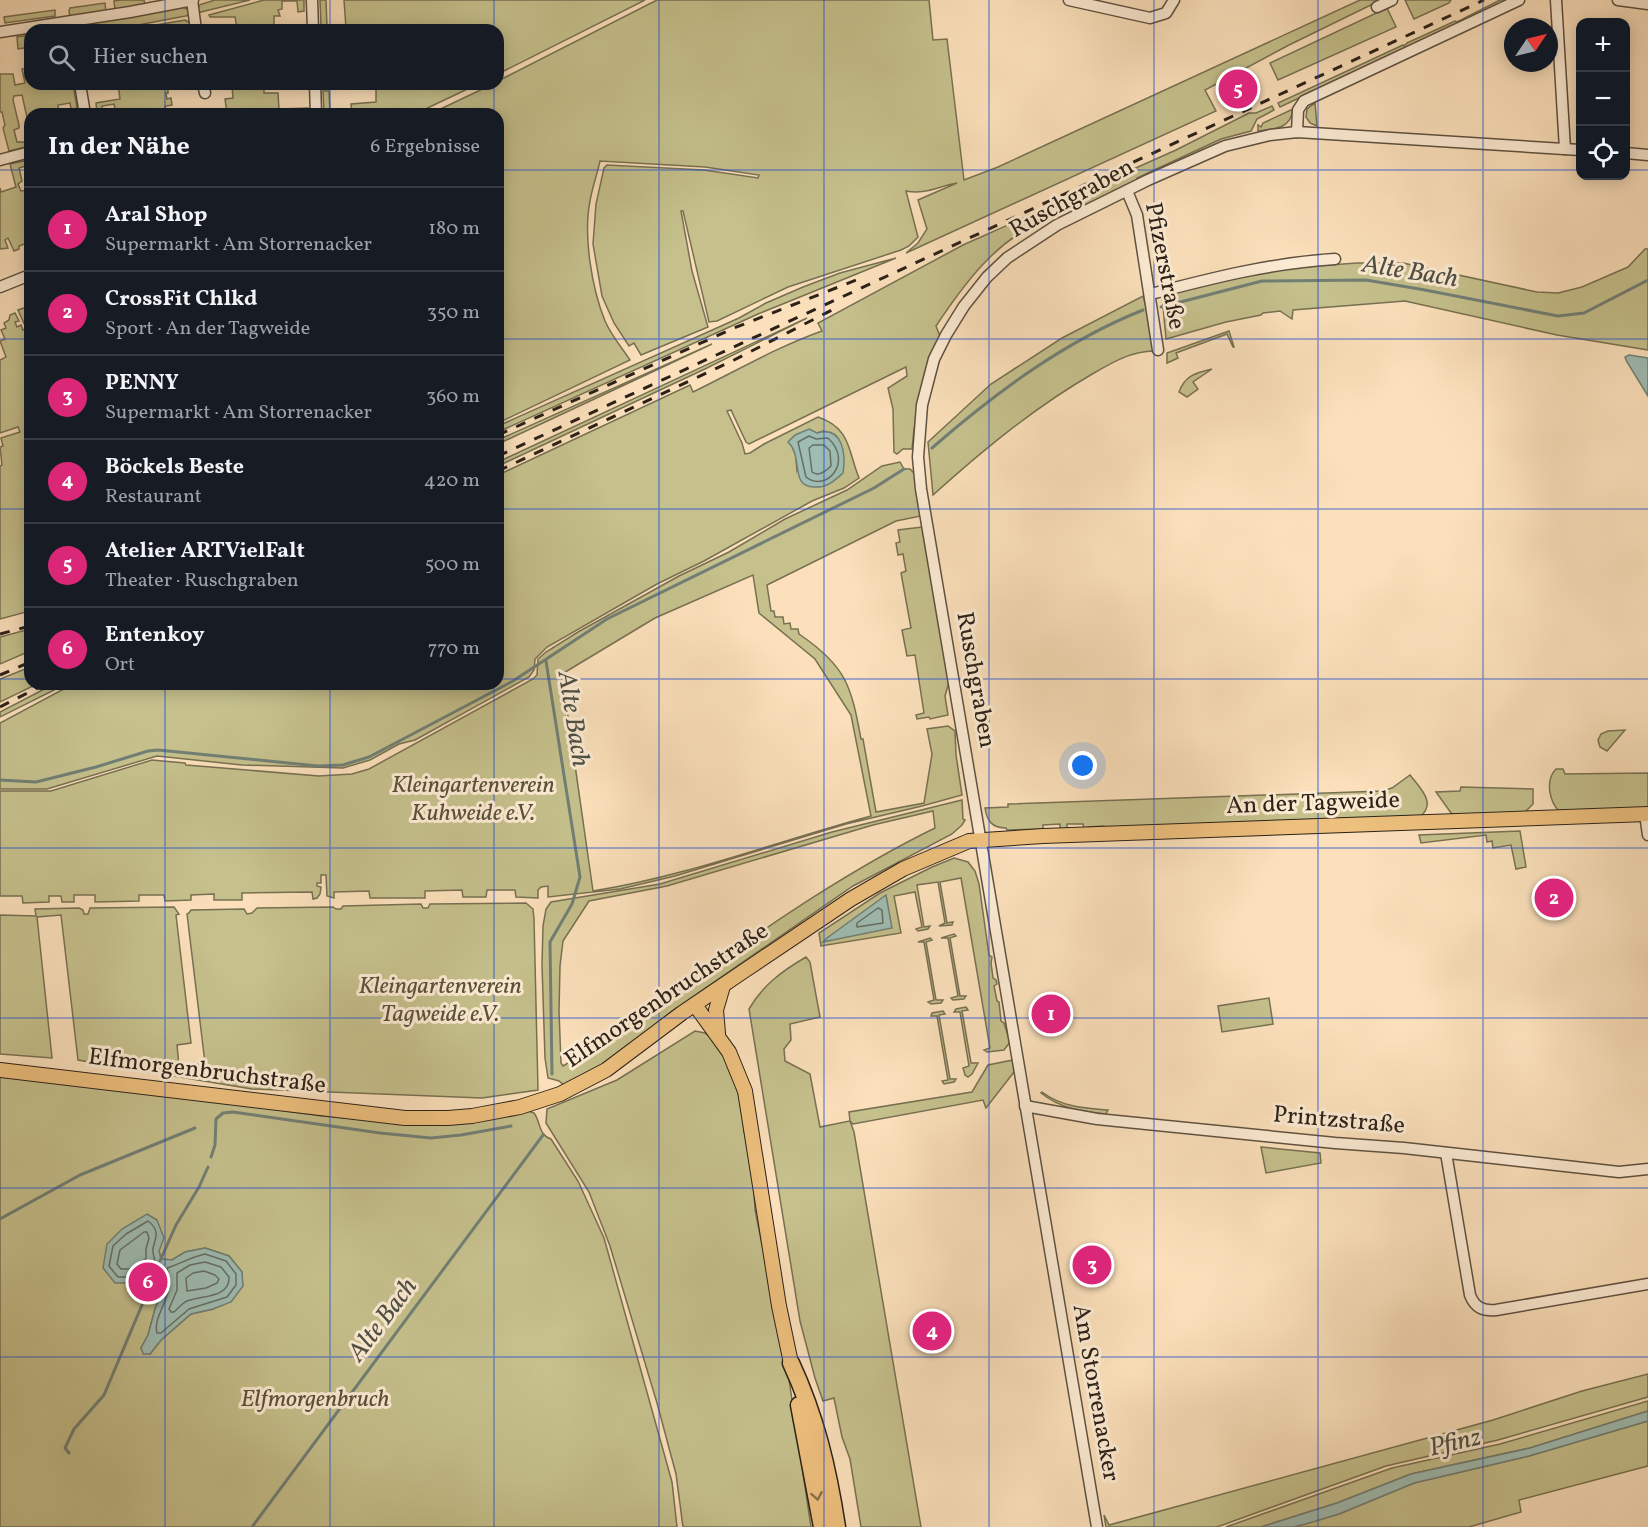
<!DOCTYPE html>
<html lang="de">
<meta charset="utf-8">
<style>
:root{--surface:#171b24;--page:#242831;--text:#f1f3f6;--muted:#9ea1a6;--line:#363941;--accent:#db2777}
body{margin:0;font-family:Vollkorn,serif;background:var(--page);color:var(--text)}
.controls{position:absolute;right:18px;top:18px;display:grid;overflow:hidden;border-radius:12px;box-shadow:0 3px 15px #0003}
.controls button{width:54px;height:54px;display:grid;place-items:center;padding:0;border:0;border-bottom:2px solid var(--line);background:var(--surface);color:var(--text);font:30px sans-serif}
.compass{position:absolute;left:1504px;top:18px;width:54px;height:54px;border-radius:50%;background:var(--surface);box-shadow:0 3px 15px #0003;rotate:55deg}
.you{position:absolute;left:1083px;top:766px;width:21px;height:21px;margin:-15px;border:4px solid #fff;border-radius:50%;background:#1a73e8;box-shadow:0 0 0 9px #1a73e833}
.badge{display:grid;place-items:center;width:39px;height:39px;border-radius:50%;background:var(--accent);color:#fff;font-size:20px;font-weight:700}
.pin{position:absolute;translate:-50% -50%;border:3px solid #fff;box-shadow:0 2px 6px #0006}
.list{margin:0;padding:0;list-style:none}
h2{display:flex;justify-content:space-between;align-items:center;height:78px;margin:0;padding:0 24px;font-size:26px}
h2 small{font-size:20px;font-weight:400;color:var(--muted)}
.list li{display:grid;grid-template-columns:39px 1fr auto;gap:18px;align-items:center;box-sizing:border-box;height:84px;padding:0 24px;border-top:2px solid var(--line)}
.list b{display:block;font-size:22px;white-space:nowrap}
.list p{margin:0;font-size:20px;white-space:nowrap;color:var(--muted)}
.list em{font-size:20px;font-style:normal;color:var(--muted)}
.icon{flex:none;width:33px;height:33px;fill:none;stroke:currentColor;stroke-width:2;stroke-linecap:round;stroke-linejoin:round}
.map{position:relative;flex:none;width:1648px;height:1527px;overflow:hidden}
.search{position:absolute;background:var(--surface);box-shadow:0 3px 15px #0003;left:24px;top:24px;width:480px;height:66px;display:flex;align-items:center;gap:15px;box-sizing:border-box;padding:0 21px;border-radius:18px;color:var(--muted);font-size:22px}
.panel{position:absolute;background:var(--surface);box-shadow:0 3px 15px #0003;left:24px;top:108px;width:480px;height:582px;border-radius:18px}
.map>svg:first-child{display:block}
</style>
<div class="map">
<svg width="1648" height="1527" viewBox="0 0 1648 1527">
<rect width="100%" height="100%" fill="#fbe0bb"/>
<filter id="stains"><feTurbulence type="fractalNoise" baseFrequency=".00333" numOctaves="4"/><feColorMatrix values="0 0 0 0 .2 0 0 0 0 .09 0 0 0 0 .02 0 0 0 .5 -.17"/></filter>
<radialGradient id="worn" r=".72"><stop offset=".6" stop-color="#630" stop-opacity="0"/><stop offset="1" stop-color="#630" stop-opacity=".3"/></radialGradient>
<g fill="#c5c08c" stroke="#787052" stroke-width="1.5" fill-rule="evenodd">
<polygon points="121,0 144,0 145,6 115,10 114,1"/>
<polygon points="215,0 250,0 197,13 199,5"/>
<polygon points="264,0 304,0 304,11 298,12 297,1 282,1 282,9 278,10 280,16 274,16 274,30 229,30 237,29 235,17 210,17 209,15"/>
<polygon points="320,0 326,0 327,27 321,26"/>
<polygon points="344,0 645,0 498,74 498,30 350,30 350,28 346,28"/>
<path d="M657 0H929L933 40 947 39 964 180 998 167 1360 0H1381L1289 45 1205 90 1216 111 906 253 918 243 927 229 918 200 957 183C939 186 926 195 906 191L918 237 909 246 901 250 788 287 717 321 709 322 683 211H681L692 271 708 327 641 355 634 343 629 346 614 323 602 296 593 244 596 204 604 168 607 165 704 170 758 178 759 175 705 167 600 161C597 175 592 188 590 201 583 236 592 289 605 321 611 335 622 348 630 360L498 423V114H430L493 84H498V81Z"/>
<polygon points="1405,0 1451,0 1449,3 1414,19"/>
<polygon points="1500,0 1507,0 1280,107 1278,103 1403,45 1404,46 1407,43 1455,21 1457,22"/>
<polygon points="105,3 106,12 70,17 69,11 70,8"/>
<polygon points="183,7 189,10 191,15 138,25 105,30 84,30 83,24"/>
<polygon points="1387,8 1396,27 1278,80 1270,63"/>
<polygon points="55,10 55,16 5,23 4,17"/>
<polygon points="185,20 190,23 191,30 182,29 181,26 167,27 167,30 127,30"/>
<polygon points="30,35 30,47 18,49 17,37"/>
<polygon points="30,67 30,84 73,84 78,114 72,114 70,103 58,105 59,114 30,114 30,131 22,95 14,96 13,100 19,125 19,128 14,130 17,142 29,142 30,146 9,151 3,128 5,125 2,112 0,112 0,74 13,74 15,85 25,83 22,69"/>
<polygon points="118,84 175,84 176,88 168,89 168,93 166,93 167,99 171,98 172,105 165,106 166,110 172,109 173,114 116,114 114,104 102,106 103,114 97,114 96,103 120,99"/>
<polygon points="225,84 276,84 268,85 268,89 264,89 264,93 278,93 279,109 308,108 308,114 227,114 225,99 233,98 232,86 225,87"/>
<polygon points="351,84 478,84 415,114 352,114 351,104 376,102 376,85 351,86"/>
<polygon points="323,91 329,91 330,114 324,114"/>
<polygon points="1315,103 1317,126 1310,123 1306,117 1307,109"/>
<path d="M1272 106 1274 110 1257 119 1251 131 1221 139 1137 178V181L1065 216C1058 214 1054 217 1048 219 998 237 964 284 936 326L940 336C922 377 916 405 912 449H903L897 454 894 452 893 409 888 388 907 376 906 367 749 444 746 442 731 410 727 411 742 443 745 454 750 453 764 444 818 417C851 428 848 451 859 478L844 488 812 501 704 561 657 584 547 647 535 659 534 670 529 677 415 740 399 744 370 760 343 768 242 765 157 756 47 789H0V723L73 684H498V475L690 385 693 392C736 371 777 347 822 331L818 323 963 245 1176 150 1249 113H1256ZM823 431 797 471 795 448 789 442Z"/>
<path d="M1293 109C1291 129 1274 129 1258 131V125L1261 127 1263 123Z"/>
<polygon points="28,160 29,165 19,168 22,181 18,184 21,191 29,190 30,194 30,242 19,246 19,249 14,251 8,238 5,240 8,248 0,249 0,188 1,192 16,187 10,164"/>
<polygon points="1645,249 1648,249 1648,350 1557,335 1405,301 1293,310 1292,319 1280,311 1263,313 1261,315 1226,322 1166,339 1162,296 1258,270 1357,263 1403,263 1537,292 1558,293 1582,287 1628,267"/>
<polygon points="896,258 758,314 498,432 498,426 739,318 766,303 803,287 840,273"/>
<path d="M1143 296 1149 317 1154 351C1132 351 1113 362 1094 373 1035 407 983 450 933 495L928 442 991 384 1062 338Z"/>
<polygon points="27,307 30,312 30,611 0,619 0,466 2,465 0,447 3,446 1,438 20,432 18,427 0,433 0,360 6,357 0,341 5,339 1,330 6,328 4,323 9,320 10,315 15,313 19,321 15,322 17,327 21,325 23,330 26,328 18,310"/>
<polygon points="807,318 707,368 498,466 498,462"/>
<polygon points="1229,331 1234,347 1233,347 1227,334 1176,353 1178,358 1167,363 1167,353"/>
<polygon points="712,344 498,444 498,440"/>
<path d="M1212 369 1193 382 1198 389 1187 397 1179 392C1185 375 1196 373 1212 369Z"/>
<path d="M900 462 904 469H910L915 474 921 516 896 521 767 585 771 611H774L775 617H783L784 624 790 623 791 629H798L799 634C846 666 851 685 861 739H863L876 812 924 803 932 754 927 729 948 726 955 731 956 755 962 795 922 806 846 824 675 876 620 889 548 897V886L541 887 538 890V898L516 897 515 890H487L486 897H463L462 890 425 891V898H370L369 891 334 892V898L327 896 326 875H321V883H317V886L321 887 320 894 317 898 313 899 312 892 242 893V900H214V894L191 895V900L165 901 164 895H139V901L95 902V895H74V902H62L61 896H49V902L23 903 22 896H0V791H51L152 760 185 763 186 765 319 776 352 774 369 769 533 679 537 675 538 659 546 652 578 632 679 576 729 552 785 519 847 490 882 466ZM753 575 759 613 815 659 851 715 871 816C778 841 688 876 593 891L562 674 655 618Z"/>
<polygon points="922,527 949,682 945,696 948,715 930,719 929,717 917,719 916,715 924,713 915,655 907,656 902,630 911,628 901,573 906,571 903,554 898,555 896,543 900,542 898,530"/>
<polygon points="30,629 30,651 0,664 0,637"/>
<polygon points="30,667 30,684 37,684 0,702 0,679"/>
<polygon points="54,684 66,684 0,717 0,712"/>
<polygon points="1625,730 1607,751 1600,747 1598,740 1601,734 1608,731"/>
<path d="M1556 769H1563L1565 774 1648 773V810L1560 812C1549 802 1545 780 1556 769Z"/>
<path d="M1410 775C1420 788 1437 803 1420 817L1105 829 1104 826 1088 827 1087 830H1084L1083 824H1067V830L1060 831V824L1043 825V829L1007 830 1006 828C992 828 987 821 985 808L1008 807V804L1382 791 1392 788Z"/>
<polygon points="1461,787 1533,789 1533,804 1524,813 1456,816 1451,813 1436,792 1460,791"/>
<path d="M962 800 963 819 965 820 962 825 952 834 853 886 672 1011 612 1059 565 1086 559 1081 548 1078 545 1058 542 965 543 926 546 909 551 902 660 884 832 832ZM933 811 935 828C849 870 770 925 692 979 649 1008 608 1039 563 1066L561 1063 559 1011 560 966 563 941 589 901 667 886 873 825Z"/>
<polygon points="1520,831 1526,867 1516,869 1511,845 1493,848 1492,841 1487,842 1486,835 1421,843 1419,835"/>
<polygon points="954,858 968,862 975,871 979,884 989,955 992,957 991,963 993,978 996,980 997,984 994,986 997,1001 999,1002 1001,1021 1004,1023 1010,1042 1004,1050 987,1052 984,1050 990,1048 961,878 940,882 947,923 953,922 952,925 939,926 945,923 938,882 917,885 924,927 930,926 928,929 918,931 916,929 922,927 915,892 894,896 901,933 821,946 819,933 880,893 932,867"/>
<polygon points="526,903 533,909 534,919 538,1090 482,1098 252,1089 78,1060 61,915 37,917 52,1058 0,1054 0,915 36,916 35,909 79,908 83,910 84,914 88,914 90,908 174,907 179,914 176,915 191,1043 177,1045 179,1066 205,1063 187,914 189,913 191,910 244,909 247,914 252,913 257,908 333,907 336,909 341,909 343,906 421,904 423,908 428,908 430,904"/>
<polygon points="954,934 956,936 950,938 960,996 966,996 964,999 953,1000 951,998 958,996 948,938 941,938"/>
<polygon points="930,938 932,940 926,942 936,1000 943,1000 941,1003 931,1004 928,1002 934,1000 924,942 918,942"/>
<path d="M806 957 810 962 820 1017 790 1024 791 1040 784 1049 785 1061 810 1074 820 1127 850 1121 849 1112 972 1092 988 1065 1013 1060 1014 1072 986 1108 983 1100 853 1124 850 1121 854 1132 921 1527H861L850 1459 842 1437 834 1398 823 1401 815 1378 800 1321 749 1009C763 985 782 971 806 957Z"/>
<polygon points="1269,998 1273,1024 1222,1032 1218,1006"/>
<polygon points="966,1007 968,1010 962,1011 971,1063 978,1063 972,1074 968,1077 965,1075 963,1068 969,1066 960,1012 954,1012 956,1009"/>
<polygon points="943,1011 945,1014 939,1015 950,1079 956,1079 954,1082 944,1084 942,1081 948,1080 937,1016 931,1016 932,1013"/>
<polygon points="695,1031 705,1033 716,1042 726,1060 742,1103 744,1131 753,1173 755,1210 788,1373 811,1527 683,1527 676,1474 657,1403 610,1246 589,1192 546,1123 547,1109 617,1080"/>
<path d="M0 1077 180 1096 322 1116 404 1123 453 1124 493 1119 528 1111 534 1113C541 1122 538 1135 551 1139L578 1181 604 1238 672 1482 677 1527H0ZM205 1248 229 1256 242 1272 213 1309 191 1314 161 1340 150 1354 141 1348 148 1335 155 1309 164 1287 162 1275 157 1269 134 1283 159 1251 161 1259 172 1260 185 1252Z"/>
<path d="M1042 1092C1062 1107 1084 1108 1108 1110L1106 1114C1081 1111 1061 1109 1041 1093Z"/>
<polygon points="1261,1147 1320,1153 1321,1163 1266,1173"/>
<polygon points="1648,1374 1648,1397 1498,1440 1386,1466 1217,1527 1106,1527 1104,1515 1109,1525 1493,1420 1582,1391"/>
<polygon points="1648,1401 1648,1411 1530,1448 1411,1474 1337,1503 1261,1527 1226,1527 1392,1468 1500,1444"/>
<polygon points="1648,1421 1648,1466 1519,1500 1521,1512 1469,1527 1293,1527 1339,1514 1414,1483 1529,1456"/>
</g>
<g fill="#9fbdb3" stroke="#717f75" stroke-width="1.5">
<polygon points="1629,355 1648,358 1648,396 1627,362 1625,357"/>
<path d="M809 429 817 433C843 425 846 455 843 473 834 481 827 488 814 487 789 486 804 457 788 442L795 435Z"/>
<polygon points="886,895 892,928 823,942 827,938"/>
<polygon points="147,1214 157,1220 164,1238 159,1251 161,1259 172,1260 185,1252 205,1248 229,1256 242,1272 243,1286 231,1302 213,1309 191,1314 161,1340 150,1354 143,1354 141,1348 148,1335 155,1309 164,1287 162,1275 157,1269 134,1283 115,1283 103,1268 107,1244 122,1229"/>
<polygon points="1648,1411 1648,1421 1529,1456 1414,1483 1339,1514 1306,1524 1293,1527 1261,1527 1337,1503 1411,1474 1530,1448"/>
</g>
<g fill="none" stroke-linecap="round" stroke-linejoin="round">
<g stroke="#656f66" stroke-width="1.5">
<path d="M809 436 816 439 828 438C854 462 826 493 806 477L798 442Z"/>
<path d="M813 445H824L830 451 831 466C826 471 818 477 812 472L809 448Z"/>
<polygon points="878,908 882,910 883,923 857,927 857,923"/>
<path d="M148 1221C160 1230 156 1237 153 1248 152 1253 155 1258 155 1263L132 1277H118L109 1266 113 1246 126 1234Z"/>
<polygon points="144,1232 147,1232 149,1238 146,1249 146,1259 130,1269 121,1269 117,1264 120,1250"/>
<path d="M205 1254 226 1261 236 1274V1285L227 1297 189 1309 161 1333H157C153 1318 168 1302 169 1287 170 1281 168 1273 167 1268 180 1264 191 1257 205 1254Z"/>
<path d="M205 1262 221 1267 229 1277C230 1299 199 1295 185 1302 181 1305 177 1309 174 1312H171L169 1309 177 1290V1273L190 1265Z"/>
<polygon points="204,1271 215,1275 219,1279 217,1283 206,1288 187,1291 186,1278 193,1273"/>
</g>
<g stroke="#717f75" stroke-width="3">
<polyline points="1161,307 1262,281 1366,280 1425,290 1558,316 1584,313 1648,280"/>
<path d="M932 448C995 393 1065 341 1143 310"/>
<polyline points="546,661 580,877 572,904 550,942 552,1074"/>
<polyline points="0,780 36,782 96,767 148,751 158,750 318,766 343,765 369,757 513,681 607,619 874,488 904,469"/>
<polyline points="211,1157 215,1145 216,1119 223,1113 233,1112 380,1133 431,1138 461,1135 511,1126"/>
<polyline points="0,1219 80,1175 195,1128"/>
<polyline points="160,1261 176,1225 199,1187 208,1167"/>
<polyline points="69,1453 65,1448 74,1429 104,1395 158,1267"/>
<polyline points="252,1527 543,1135"/>
</g>
<g stroke="#5f5141" stroke-width="13">
<g id="minor">
<polyline points="192,0 196,30"/>
<polyline points="312,0 313,30"/>
<polyline points="1069,0 1150,18 1166,13 1174,0"/>
<polyline points="1556,0 1565,149"/>
<polyline points="1618,0 1648,4"/>
<polyline points="1377,7 1392,0"/>
<polyline points="0,32 130,12 193,0"/>
<polyline points="80,84 85,114"/>
<polyline points="203,84 205,93"/>
<polyline points="315,84 316,114"/>
<polyline points="1297,132 1298,110 1304,101 1519,0"/>
<polyline points="1626,153 1648,155"/>
<polyline points="0,160 30,152"/>
<polyline points="1127,191 1137,215 1158,350"/>
<polyline points="0,287 30,275"/>
<path d="M1151 294C1212 278 1271 263 1335 259"/>
<polyline points="1645,814 1648,835"/>
<polyline points="1025,1106 1097,1119 1335,1143 1404,1148 1619,1172 1648,1169"/>
<path d="M1446 1153 1470 1295C1475 1308 1483 1311 1496 1310L1648 1284"/>
<polyline points="1097,1527 921,489 918,457 922,405 934,359 946,335 964,306 987,277 1007,258 1057,225 1148,180 1225,146 1270,135 1297,132 1580,150"/>
</g>
</g>
<g stroke="#2b2118" stroke-width="16">
<g id="major">
<polyline points="695,1005 729,1052 745,1091 779,1306 791,1363"/>
<polyline points="718,1033 716,1010 723,986"/>
<polyline points="0,1070 405,1118 448,1118 472,1116 520,1107 560,1094 606,1070 682,1013 744,971 851,899 903,869 969,841 1043,836 1648,814"/>
</g>
</g>
<g stroke="#2b2118" stroke-width="19">
<g id="highway">
<path d="M791 1363C816 1417 828 1468 837 1527"/>
<polyline points="799,1405 822,1527"/>
</g>
</g>
<use href="#minor" stroke="#fcebd3" stroke-width="10"/>
<use href="#major" stroke="#eec07e" stroke-width="14"/>
<use href="#highway" stroke="#eec07e" stroke-width="16"/>
<g stroke="#2b2118" stroke-width="3" stroke-dasharray="10 10" stroke-linecap="butt">
<polyline points="498,435 734,328 864,277"/>
<polyline points="498,456 1484,0"/>
<polyline points="498,471 734,360 832,310"/>
<polyline points="0,634 30,626"/>
<polyline points="0,675 30,662"/>
<polyline points="0,707 45,684"/>
</g>
</g>
<defs><path id="oneway-chevron" d="M-2-3.5L2.5 0L-2 3.5" fill="none" stroke-width="1.6" stroke-linecap="round" stroke-linejoin="round" transform="scale(1.5)"/></defs>
<use stroke="#8c704b" href="#oneway-chevron" transform="translate(817 1496) rotate(80)"/>
<path fill="none" stroke="#1d4ed8" stroke-width="1.5" stroke-opacity="0.55" d="M165 0V30M330 0V30M494 0V30M659 0V1527M824 0V1527M989 0V1527M1154 0V1527M1318 0V1527M1483 0V1527M165 84V114M330 84V114M494 84V114M0 170H30M498 170H1580M1626 170H1648M0 339H30M498 339H1648M0 509H30M498 509H1648M0 679H30M498 679H1648M165 684V1527M330 684V1527M494 684V1527M0 848H1648M0 1018H1648M0 1188H1648M0 1357H1648"/>
<g text-anchor="middle" dominant-baseline="central" stroke-width="6" stroke-linejoin="round" paint-order="stroke">
<g font-size="24" fill="#2b2118" stroke="#fcebd3">
<text transform="translate(1072 199) rotate(-29)">Ruschgraben</text>
<text transform="translate(1164 266) rotate(79)">Pfizerstraße</text>
<text transform="translate(975 680) rotate(80)">Ruschgraben</text>
<text transform="translate(1313 804) rotate(-2)">An der Tagweide</text>
<text transform="translate(667 996) rotate(-34)">Elfmorgenbruchstraße</text>
<text transform="translate(207 1072) rotate(7)">Elfmorgenbruchstraße</text>
<text transform="translate(1339 1121) rotate(5)">Printzstraße</text>
<text transform="translate(1095 1393) rotate(80)">Am Storrenacker</text>
</g>
<g font-size="24" font-style="italic" fill="#59513b" stroke="#fcebd3">
<text x="473" y="786">Kleingartenverein<tspan x="473" dy="28">Kuhweide e.V.</tspan></text>
<text x="440" y="987">Kleingartenverein<tspan x="440" dy="28">Tagweide e.V.</tspan></text>
<text x="315" y="1400">Elfmorgenbruch</text>
</g>
<g font-size="26" font-style="italic" fill="#4e5046" stroke="#fcebd3">
<text transform="translate(1410 272) rotate(9)">Alte Bach</text>
<text transform="translate(573 719) rotate(81)">Alte Bach</text>
<text transform="translate(383 1320) rotate(-53)">Alte Bach</text>
<text transform="translate(1455 1443) rotate(-13)">Pfinz</text>
</g>
</g>
<rect width="100%" height="100%" filter="url(#stains)"/>
<rect width="100%" height="100%" fill="url(#worn)"/>
</svg>
<div class="controls">
<button>+</button>
<button>−</button>
<button><svg class="icon" aria-label="locate" viewBox="0 0 24 24"><circle cx="12" cy="12" r="6"/><path d="M12 2v4M12 18v4M2 12h4M18 12h4"/></svg></button>
</div>
<svg class="compass" viewBox="-18 -18 36 36"><path d="M0-13l5 13h-10z" fill="#e53935"/><path d="M0 13l5-13h-10z" fill="#9ea1a6"/></svg>
<div class="you"></div>
<div class="pin badge" style="left:1051px;top:1014px">1</div>
<div class="pin badge" style="left:1554px;top:898px">2</div>
<div class="pin badge" style="left:1092px;top:1265px">3</div>
<div class="pin badge" style="left:932px;top:1331px">4</div>
<div class="pin badge" style="left:1238px;top:89px">5</div>
<div class="pin badge" style="left:148px;top:1282px">6</div>
<div class="search"><svg class="icon" aria-label="search" viewBox="0 0 24 24"><circle cx="10" cy="10" r="6"/><path d="M15 15l6 6"/></svg>Hier suchen</div>
<section class="panel">
<h2>In der Nähe<small>6 Ergebnisse</small></h2>
<ul class="list">
<li><span class="badge">1</span><div><b>Aral Shop</b><p>Supermarkt · Am Storrenacker</p></div><em>180 m</em></li>
<li><span class="badge">2</span><div><b>CrossFit Chlkd</b><p>Sport · An der Tagweide</p></div><em>350 m</em></li>
<li><span class="badge">3</span><div><b>PENNY</b><p>Supermarkt · Am Storrenacker</p></div><em>360 m</em></li>
<li><span class="badge">4</span><div><b>Böckels Beste</b><p>Restaurant</p></div><em>420 m</em></li>
<li><span class="badge">5</span><div><b>Atelier ARTVielFalt</b><p>Theater · Ruschgraben</p></div><em>500 m</em></li>
<li><span class="badge">6</span><div><b>Entenkoy</b><p>Ort</p></div><em>770 m</em></li>
</ul>
</section>
</div>
